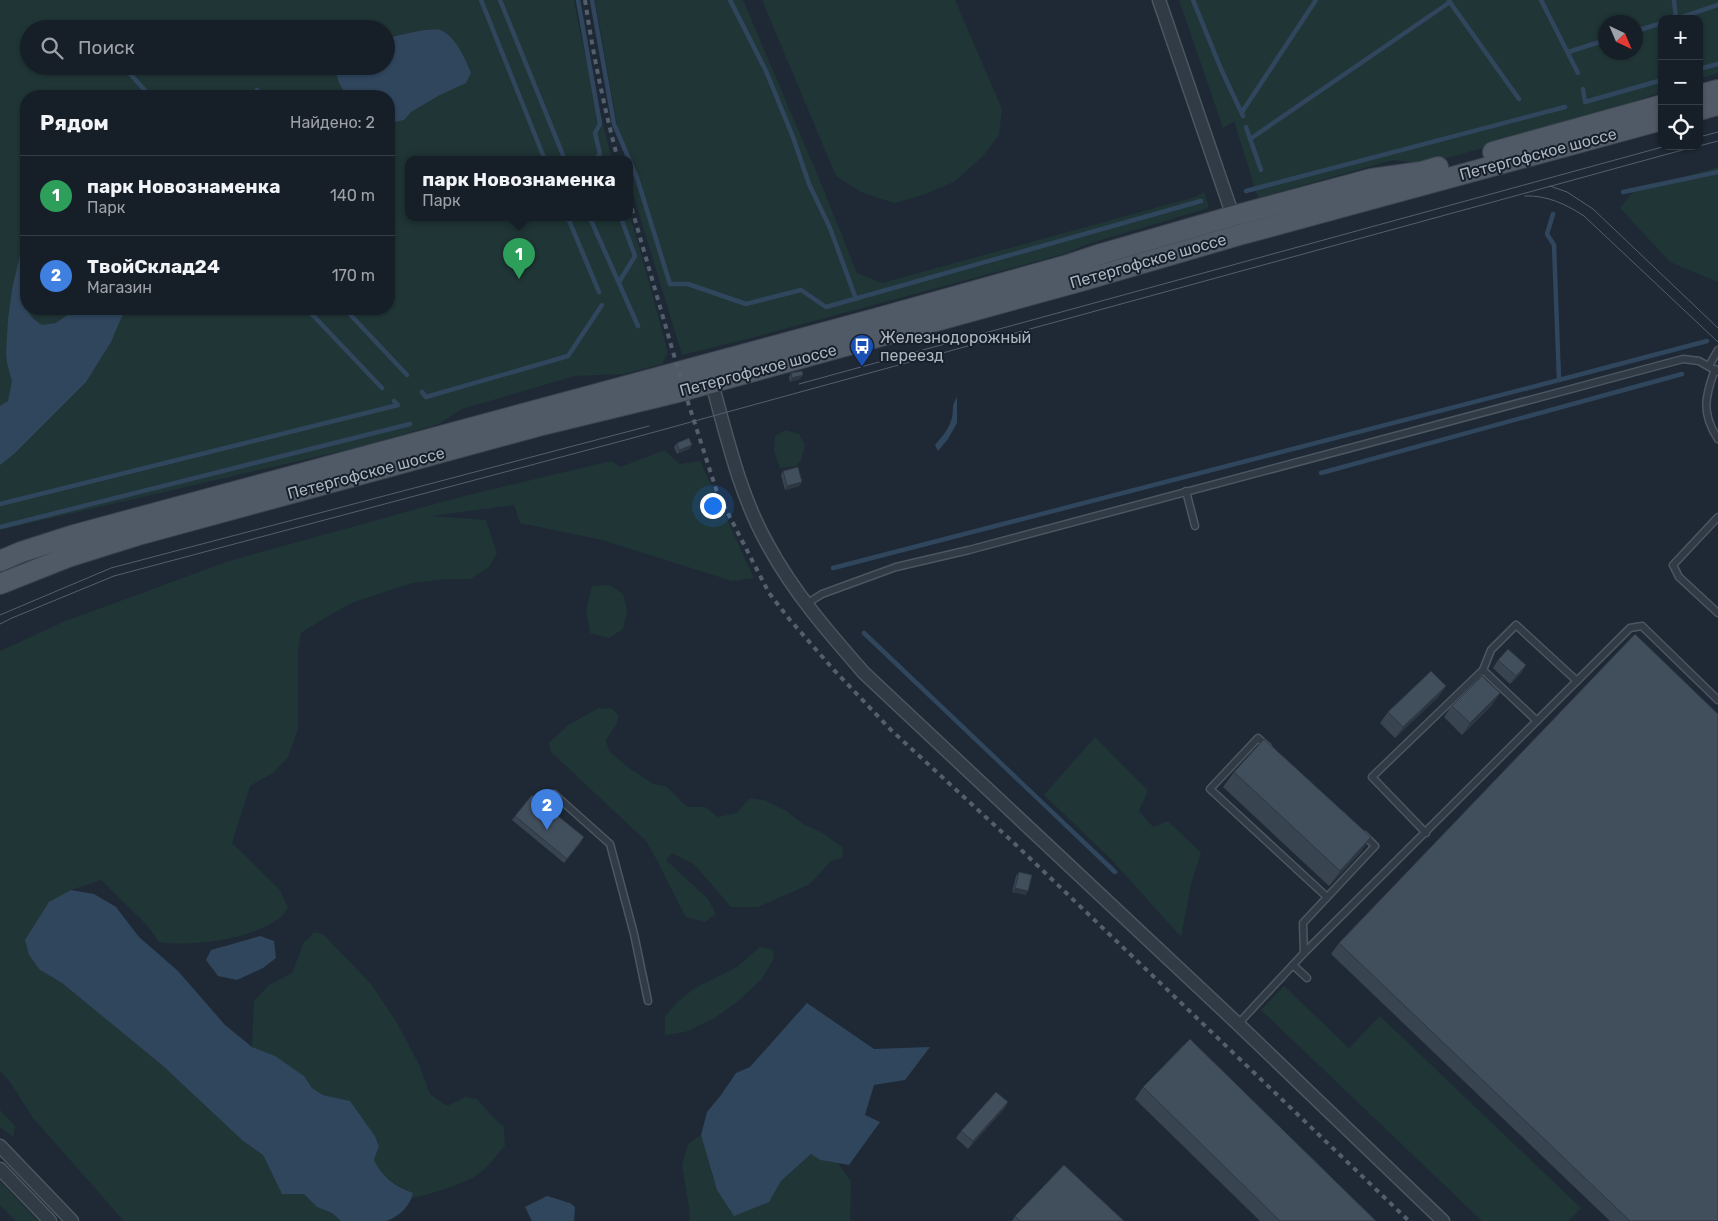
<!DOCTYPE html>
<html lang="ru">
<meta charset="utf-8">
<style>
:root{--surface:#161f28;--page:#1f2730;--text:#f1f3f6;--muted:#9ea2a8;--line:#353d45;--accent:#ea580c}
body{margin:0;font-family:Rubik,sans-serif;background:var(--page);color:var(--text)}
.controls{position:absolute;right:15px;top:15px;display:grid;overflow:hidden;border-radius:10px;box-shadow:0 1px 4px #0004}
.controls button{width:45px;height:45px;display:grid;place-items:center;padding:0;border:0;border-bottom:1px solid var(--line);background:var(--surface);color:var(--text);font:25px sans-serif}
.compass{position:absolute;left:1598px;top:15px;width:45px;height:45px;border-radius:50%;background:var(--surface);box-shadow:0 1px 4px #0004;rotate:136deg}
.you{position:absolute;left:712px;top:505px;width:18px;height:18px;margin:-12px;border:4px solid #fff;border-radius:50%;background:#1a73e8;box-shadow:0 0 0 8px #1a73e833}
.badge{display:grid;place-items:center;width:32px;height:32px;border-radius:50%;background:var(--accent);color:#fff;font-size:16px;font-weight:700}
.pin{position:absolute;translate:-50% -41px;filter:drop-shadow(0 1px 2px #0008)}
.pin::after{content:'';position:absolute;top:26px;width:18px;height:15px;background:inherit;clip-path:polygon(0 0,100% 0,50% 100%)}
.popup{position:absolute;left:405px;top:156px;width:228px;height:65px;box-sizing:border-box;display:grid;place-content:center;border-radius:10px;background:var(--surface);filter:drop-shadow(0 1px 4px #0005);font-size:16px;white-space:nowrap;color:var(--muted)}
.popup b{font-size:19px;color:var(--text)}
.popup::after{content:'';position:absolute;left:50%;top:100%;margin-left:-10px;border:10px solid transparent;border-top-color:var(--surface)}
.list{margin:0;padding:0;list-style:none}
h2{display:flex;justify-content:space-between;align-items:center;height:65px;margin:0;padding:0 20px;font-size:21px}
h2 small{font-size:16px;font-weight:400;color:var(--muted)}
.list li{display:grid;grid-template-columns:32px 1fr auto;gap:15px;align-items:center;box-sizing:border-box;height:80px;padding:0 20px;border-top:1px solid var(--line)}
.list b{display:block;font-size:19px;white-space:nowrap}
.list p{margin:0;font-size:16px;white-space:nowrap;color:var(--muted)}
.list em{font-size:16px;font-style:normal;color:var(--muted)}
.icon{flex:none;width:28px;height:28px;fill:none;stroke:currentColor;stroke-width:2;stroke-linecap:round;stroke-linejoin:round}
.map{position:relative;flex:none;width:1718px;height:1221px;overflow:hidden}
.search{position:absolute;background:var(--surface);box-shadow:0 1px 4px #0004;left:20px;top:20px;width:375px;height:55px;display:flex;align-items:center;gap:12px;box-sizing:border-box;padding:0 18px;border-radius:28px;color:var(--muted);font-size:19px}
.panel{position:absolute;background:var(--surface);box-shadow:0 1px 4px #0004;left:20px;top:90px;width:375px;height:225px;border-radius:20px}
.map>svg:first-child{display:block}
</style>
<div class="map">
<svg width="1718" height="1221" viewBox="0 0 1718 1221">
<rect width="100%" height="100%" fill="#1e2935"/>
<g fill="#203536" fill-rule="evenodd">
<path d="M0 0H574L581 37 612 160H409V218H629V214L640 249 668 353 662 364 624 374 575 376 462 409 439 424 355 448 0 530ZM29 29H386V66H29ZM26 96H389V309H26Z"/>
<polygon points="595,0 743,0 820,181 857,273 882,283 1195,197 1204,192 1209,208 1088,244 1064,254 755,337 682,355 632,190 629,175 629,160 626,160 616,120"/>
<polygon points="762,0 955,0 1002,109 999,135 982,157 954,182 920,196 894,203 861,192 836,176"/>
<path d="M1179 0H1718V73L1699 79V19H1662V92L1557 127 1426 164 1393 160 1258 198 1234 121 1223 128ZM1606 22H1636V52H1606Z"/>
<polygon points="1718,167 1718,282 1670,262 1620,208 1633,192"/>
<polygon points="786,430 799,434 805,445 801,460 796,466 780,468 774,451 775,436"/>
<path d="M664 450 680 464 700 461 754 578 732 581 602 540 520 523 514 505 430 516 486 520 497 553 489 567 470 579H447L412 583 354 602 328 616 301 633 298 650V729L288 757 273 773 250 786 232 843 280 890 288 908C285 911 282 917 278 919 250 940 193 947 159 942L147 925 101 880 71 890 40 970 62 983 163 1066 243 1141 263 1155 272 1174 304 1194 317 1207 332 1213 341 1221H124L33 1118 10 1082 0 1071V651L63 622 229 561 464 496 611 461 621 467Z"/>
<polygon points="610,585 623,594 627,611 623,629 609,638 590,633 586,610 592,586"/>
<path d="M599 708 612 709 619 716 617 723 606 740 609 751 625 765 653 784 666 786 687 807H705L718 817 737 813 750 798 764 800 785 810 803 824 823 833 843 848 842 858 831 861 810 884 758 907H731L694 864 672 853 666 860 708 899 716 914 705 922 686 917C672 892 661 866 646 841L551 752 549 743 568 725Z"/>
<polygon points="1095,737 1148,791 1139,811 1153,827 1168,821 1201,853 1191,884 1181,937 1112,860 1044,795"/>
<path d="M315 932 323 934 371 984 397 1023 419 1064 430 1094 447 1106 465 1097 477 1099 491 1115 504 1127 505 1146C497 1154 490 1165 481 1172 466 1184 431 1194 412 1198L413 1193C396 1186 382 1177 374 1160L379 1145 375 1136 350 1101 323 1095 312 1088 304 1076 252 1047 254 1001 269 985 292 973 304 942Z"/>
<polygon points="760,947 772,949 774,958 762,979 736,1003 713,1019 685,1032 665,1035 665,1017 676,1003 695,988 737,967"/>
<polygon points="1284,986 1349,1048 1380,1016 1581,1208 1568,1221 1482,1221 1261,1010"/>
<polygon points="0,1110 15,1126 13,1137 0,1127"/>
<polygon points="701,1135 717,1190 768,1202 781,1181 811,1154 820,1160 838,1163 851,1181 850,1221 690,1221 689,1207 682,1165 688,1144"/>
<polygon points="0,1181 38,1221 16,1221 0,1205"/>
</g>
<g fill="#30465d">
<path d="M424 30C429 30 436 29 440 30 455 35 466 60 471 73L466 83 438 96 411 112 404 120 390 123H389V96H347L340 85 335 71 338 66H386V38Z"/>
<path d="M26 207V303C27 313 33 320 42 325L56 323 76 309H125L111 342 86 382 15 453 0 465V406L8 401 12 381 7 363 6 353 8 320 12 289 21 251Z"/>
<path d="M957 397V423L948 439 938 451 935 445C941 438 948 430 951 421 955 411 950 408 957 397Z"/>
<path d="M71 890 94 894 116 907 139 937 178 971 225 1025 252 1047 275 1056 304 1076 312 1088 323 1095 350 1101 375 1136 379 1146 374 1160C382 1177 396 1187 413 1193 411 1205 398 1218 386 1221 375 1221 353 1221 341 1221L332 1213 317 1207 304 1194H282L263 1155 243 1141 163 1066 62 983 40 970 29 955 25 940 49 902Z"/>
<polygon points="260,936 274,941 276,958 263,968 237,980 218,976 206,960 211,950"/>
<polygon points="807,1003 874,1049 930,1047 905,1080 874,1085 865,1115 880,1122 849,1165 820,1160 811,1154 781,1181 769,1202 734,1216 717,1190 701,1135 707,1112 721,1095 736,1073 750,1067"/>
<polygon points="547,1196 570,1203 575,1207 574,1221 532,1221 525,1207"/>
</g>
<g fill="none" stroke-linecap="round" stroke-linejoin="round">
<g stroke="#30465d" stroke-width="4.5">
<polyline points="481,0 545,160"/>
<polyline points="500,0 565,160"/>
<polyline points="578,0 600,124 595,133 600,154 594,160"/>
<polyline points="592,0 614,124 637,178 670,284 688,284 746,304 801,290 826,307 1201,201"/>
<polyline points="730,0 766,71 793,137 809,184 830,228 856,299"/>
<polyline points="1193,0 1221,69 1243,116"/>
<polyline points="1541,0 1578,73"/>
<polyline points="1674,0 1676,19 1718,5"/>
<polyline points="1449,1 1519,99"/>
<polyline points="1636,31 1662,23"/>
<polyline points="1568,52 1606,40"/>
<polyline points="123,66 150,96"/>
<polyline points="1699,69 1718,64"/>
<polyline points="1583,89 1585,102 1662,80"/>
<polyline points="255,96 257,90"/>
<polyline points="1242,112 1316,0"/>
<polyline points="1246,127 1261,170"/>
<polyline points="1250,139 1450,2"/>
<polyline points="1246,191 1565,107"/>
<polyline points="1623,192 1718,172"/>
<polyline points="568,218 599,292"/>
<polyline points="590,218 638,326"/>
<polyline points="619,282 635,256 621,218"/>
<polyline points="307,309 382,388"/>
<polyline points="345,309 407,375"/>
<polyline points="1559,380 1707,341"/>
<polyline points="422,392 426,397 568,356 602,305"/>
<polyline points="1321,473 1682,374"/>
<polyline points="0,504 398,405 394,401"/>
<polyline points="0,527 410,424"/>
<polyline points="833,568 1559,380 1554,245 1547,234 1553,214"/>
<polyline points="864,633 1115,872"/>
</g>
<g stroke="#4c5661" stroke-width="9">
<g id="service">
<polyline points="1709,366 1718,350"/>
<path d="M1715 369C1705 397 1701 413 1718 439"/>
<polyline points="1186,491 1195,526"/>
<polyline points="1718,517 1673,565 1679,577 1718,613"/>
<polyline points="806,604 822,594 896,567 969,550 1683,359 1699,361 1718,372"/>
<polyline points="1483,670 1537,721"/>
<polyline points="1268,747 1258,738 1210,789 1327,897"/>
<polyline points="554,794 610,844 634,934 648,1001"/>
<polyline points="1426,833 1372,777 1483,670 1491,650 1516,625 1577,681"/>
<polyline points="1304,953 1303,923 1375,846 1364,835"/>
<polyline points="1293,965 1307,978"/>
<polyline points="1238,1024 1304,953 1630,628 1642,626 1718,700"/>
</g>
</g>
<g stroke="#4c5661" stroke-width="15">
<g id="minor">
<polyline points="1159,0 1235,222"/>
<path d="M710 376C726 433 739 494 768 545 794 593 829 633 864 673L1238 1024 1443 1221"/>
<polyline points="0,1146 72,1221"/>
<polyline points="0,1169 50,1221"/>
</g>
</g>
<g stroke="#3b444f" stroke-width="22">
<g id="primary">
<polyline points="1699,95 1718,90"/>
<polyline points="1699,110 1718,105"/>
<polyline points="1493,152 1662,105"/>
<polyline points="0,561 21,552 74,535 878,318 1068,265 1101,254 1233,216 1371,179 1421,172 1438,167"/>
<polyline points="0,584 68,557 138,535 542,425 678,392 1081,281 1239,235 1662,120"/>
</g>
</g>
<use href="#service" stroke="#313b46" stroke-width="6"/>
<use href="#minor" stroke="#313b46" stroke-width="12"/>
<use href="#primary" stroke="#4f5a66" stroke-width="20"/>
<g stroke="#535f6d" stroke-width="1">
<polyline points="1699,137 1718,132"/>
<polyline points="1699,146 1718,141"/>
<polyline points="1550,186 1567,192 1593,209 1718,328"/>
<path d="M1525 196C1546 195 1566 204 1584 216L1718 342"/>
<polyline points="799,384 1666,146"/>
<polyline points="0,615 111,568 649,426"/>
<polyline points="0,624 12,618 114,576 629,439 1697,146"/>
</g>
<g stroke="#535f6d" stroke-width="4" stroke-dasharray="5 5" stroke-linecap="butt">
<path d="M585 0C593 54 604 107 618 160"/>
<polyline points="629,199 684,390 717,492 769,593 790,620 834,670 891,730 1015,844 1409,1221"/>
</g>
</g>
<g fill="#384450">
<polygon points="791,373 800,379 790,382 789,377"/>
<polygon points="677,443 692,445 689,449 677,454 674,447"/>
<polygon points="783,471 802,482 799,486 785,490 781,475"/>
<polygon points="1498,660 1526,665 1521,673 1510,684 1493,668"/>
<polygon points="1446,686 1438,697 1395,738 1380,723 1388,712"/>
<polygon points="1500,693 1492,705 1462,735 1444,717 1452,706"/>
<polygon points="1234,772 1371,837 1360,853 1329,886 1223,787"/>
<polygon points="515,816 582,841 564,863 512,820"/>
<polygon points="1019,872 1026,895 1012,892 1016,876"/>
<polygon points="1339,943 1718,1221 1610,1221 1331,954"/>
<polygon points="1143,1087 1376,1221 1260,1221 1135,1099"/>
<polygon points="1008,1102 1003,1110 968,1149 956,1138 961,1131"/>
<polygon points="1015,1216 1124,1221 1012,1221"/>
</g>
<g fill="#2e3741">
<polygon points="803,375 800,379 790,382 792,378"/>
<polygon points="692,445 689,449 677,454 679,450"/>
<polygon points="802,482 799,486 785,490 787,486"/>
<polygon points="1526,665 1521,673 1510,684 1516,676"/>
<polygon points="1446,686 1438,697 1395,738 1403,727"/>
<polygon points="1500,693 1492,705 1462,735 1470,723"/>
<polygon points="1371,837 1360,853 1329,886 1340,871"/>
<polygon points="1015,888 1028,891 1026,895 1012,892"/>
<polygon points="1008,1102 1003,1110 968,1149 973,1141"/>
</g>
<g fill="#414f5d" stroke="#2e3741">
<polygon points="802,371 803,375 792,378 791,373"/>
<polygon points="689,438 692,445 679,450 677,443"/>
<polygon points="798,467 802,482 787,486 783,471"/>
<polygon points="1635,634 1718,714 1718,1221 1630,1221 1339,943"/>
<polygon points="1508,649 1526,665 1516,676 1498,660"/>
<polygon points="1431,671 1446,686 1403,727 1388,712"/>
<polygon points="1482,676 1500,693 1470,723 1452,706"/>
<polygon points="1264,739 1371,837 1340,871 1234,772"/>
<polygon points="532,795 584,837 567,859 515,816"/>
<polygon points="1019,872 1032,875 1028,891 1015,888"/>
<polygon points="1190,1039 1376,1221 1280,1221 1143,1087"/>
<polygon points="996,1092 1008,1102 973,1141 961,1131"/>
<polygon points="1064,1165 1124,1221 1020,1221 1015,1216"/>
</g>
<defs>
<g id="bus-pin" transform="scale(1.25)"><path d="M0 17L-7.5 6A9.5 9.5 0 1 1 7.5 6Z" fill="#1a4fb4" stroke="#17202a"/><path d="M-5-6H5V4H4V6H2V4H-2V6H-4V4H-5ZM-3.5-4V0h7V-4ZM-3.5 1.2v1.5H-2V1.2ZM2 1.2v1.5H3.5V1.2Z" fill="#fff"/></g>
</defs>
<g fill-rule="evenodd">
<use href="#bus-pin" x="862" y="346"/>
</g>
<g text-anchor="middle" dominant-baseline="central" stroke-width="4" stroke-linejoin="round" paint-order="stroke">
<g font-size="16" fill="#abb6c3" stroke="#17202a">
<text transform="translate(1538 154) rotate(-15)">Петергофское шоссе</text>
<text transform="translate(1148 261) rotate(-16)">Петергофское шоссе</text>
<text transform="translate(758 370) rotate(-15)">Петергофское шоссе</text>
<text transform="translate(366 473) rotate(-15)">Петергофское шоссе</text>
</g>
<g font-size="16" fill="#abb6c3" stroke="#17202a" text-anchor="start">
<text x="880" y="337">Железнодорожный<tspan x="880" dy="18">переезд</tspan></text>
</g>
</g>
</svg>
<div class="controls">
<button>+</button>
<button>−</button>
<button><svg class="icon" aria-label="locate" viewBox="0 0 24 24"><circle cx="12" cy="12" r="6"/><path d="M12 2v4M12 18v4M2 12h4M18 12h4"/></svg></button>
</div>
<svg class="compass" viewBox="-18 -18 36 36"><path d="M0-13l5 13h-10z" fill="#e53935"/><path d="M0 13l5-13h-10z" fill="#9ea2a8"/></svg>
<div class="you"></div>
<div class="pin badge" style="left:519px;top:279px;background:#2e9e5b">1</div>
<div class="popup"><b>парк Новознаменка</b>Парк</div>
<div class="pin badge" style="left:547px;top:830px;background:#3f7fe0">2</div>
<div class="search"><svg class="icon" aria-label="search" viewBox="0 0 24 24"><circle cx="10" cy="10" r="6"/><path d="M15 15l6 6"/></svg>Поиск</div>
<section class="panel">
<h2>Рядом<small>Найдено: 2</small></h2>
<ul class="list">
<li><span class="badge" style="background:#2e9e5b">1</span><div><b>парк Новознаменка</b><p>Парк</p></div><em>140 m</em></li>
<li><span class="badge" style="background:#3f7fe0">2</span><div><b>ТвойСклад24</b><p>Магазин</p></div><em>170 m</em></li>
</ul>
</section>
</div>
